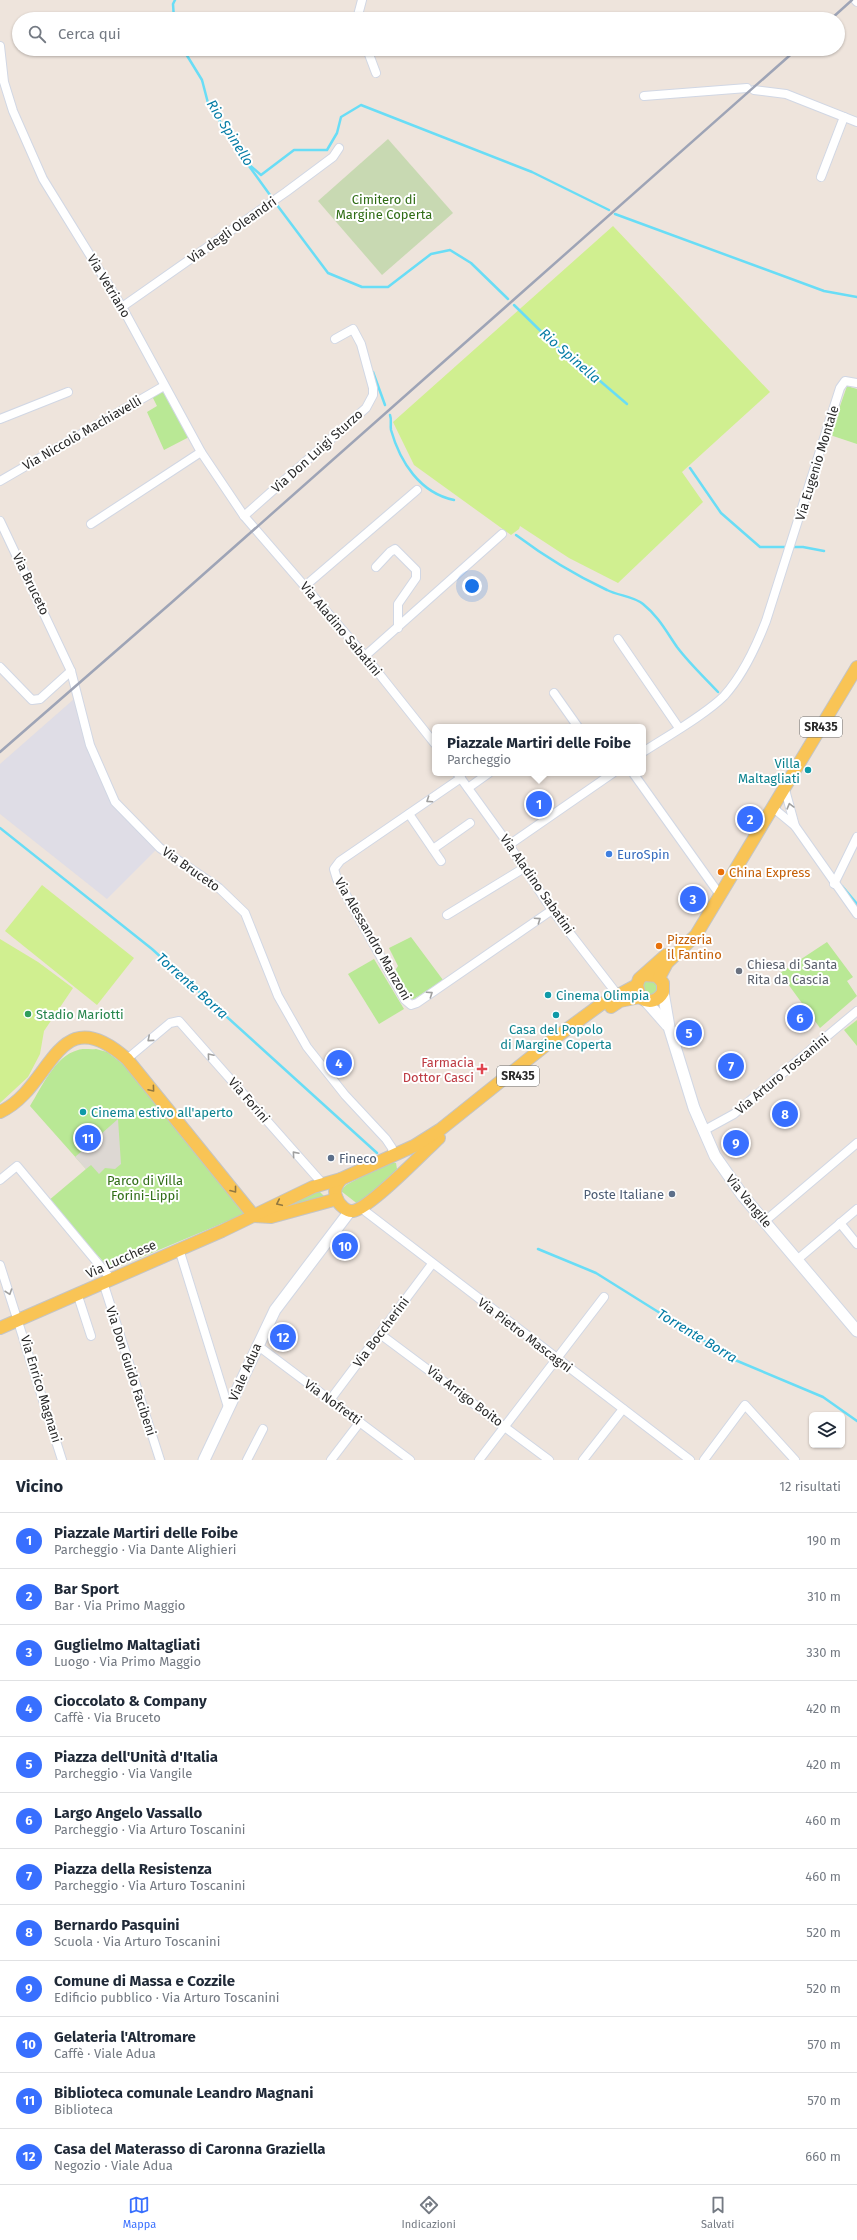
<!DOCTYPE html>
<html lang="it">
<meta charset="utf-8">
<style>
:root{--surface:#fff;--page:#f2f2f3;--text:#1f2937;--muted:#747a83;--line:#e0e1e3;--accent:#386fff}
body{margin:0;font-family:"Fira Sans",sans-serif;background:var(--page);color:var(--text)}
.controls{position:absolute;right:12px;bottom:12px;display:grid;overflow:hidden;border-radius:6px;box-shadow:0 1px 3px #0004}
.controls button{width:36px;height:36px;display:grid;place-items:center;padding:0;border:0;border-bottom:1px solid var(--line);background:var(--surface);color:var(--text);font:20px sans-serif}
.you{position:absolute;left:472px;top:586px;width:14px;height:14px;margin:-10px;border:3px solid #fff;border-radius:50%;background:#1a73e8;box-shadow:0 0 0 6px #1a73e833}
.badge{display:grid;place-items:center;width:26px;height:26px;border-radius:50%;background:var(--accent);color:#fff;font-size:13px;font-weight:700}
.pin{position:absolute;translate:-50% -50%;border:2px solid #fff;box-shadow:0 1px 4px #0006}
.popup{position:absolute;left:432px;top:724px;width:214px;height:52px;box-sizing:border-box;display:grid;place-content:center;border-radius:6px;background:var(--surface);filter:drop-shadow(0 1px 3px #0005);font-size:13px;white-space:nowrap;color:var(--muted)}
.popup b{font-size:15px;color:var(--text)}
.popup::after{content:'';position:absolute;left:50%;top:100%;margin-left:-8px;border:8px solid transparent;border-top-color:var(--surface)}
.list{margin:0;padding:0;list-style:none}
h2{display:flex;justify-content:space-between;align-items:center;height:52px;margin:0;padding:0 16px;font-size:17px}
h2 small{font-size:13px;font-weight:400;color:var(--muted)}
.list li{display:grid;grid-template-columns:26px 1fr auto;gap:12px;align-items:center;box-sizing:border-box;height:56px;padding:0 16px;border-top:1px solid var(--line)}
.list b{display:block;font-size:15px;white-space:nowrap}
.list p{margin:0;font-size:13px;white-space:nowrap;color:var(--muted)}
.list em{font-size:13px;font-style:normal;color:var(--muted)}
.icon{flex:none;width:22px;height:22px;fill:none;stroke:currentColor;stroke-width:2;stroke-linecap:round;stroke-linejoin:round}
.map{position:relative;flex:none;width:857px;height:1460px;overflow:hidden}
.search{position:absolute;background:var(--surface);box-shadow:0 1px 3px #0004;left:12px;right:12px;top:12px;height:44px;display:flex;align-items:center;gap:10px;box-sizing:border-box;padding:0 14px;border-radius:22px;color:var(--muted);font-size:15px}
.sheet{height:724px;background:var(--surface)}
nav{display:flex;justify-content:space-around;align-items:center;box-sizing:border-box;height:56px;border-top:1px solid var(--line);background:var(--surface);font-size:11px;color:var(--muted)}
nav a{display:grid;justify-items:center;gap:2px}
nav .on{color:var(--accent)}
.map>svg:first-child{display:block}
</style>
<div class="map">
<svg width="857" height="1460" viewBox="0 0 857 1460">
<rect width="100%" height="100%" fill="#eee4dc"/>
<polygon fill="#dfdde6" points="74,699 85,741 104,783 156,850 107,899 0,814 0,764"/>
<g fill="#b9e895">
<polygon points="847,386 857,389 857,444 830,435"/>
<polygon points="162,392 167,395 191,436 164,450 147,412 157,406 152,396"/>
<polygon points="411,937 443,980 414,999 409,998 394,972 398,966 389,948"/>
<polygon points="827,942 853,977 847,981 857,996 820,1028 780,973"/>
<polygon points="374,959 404,1009 379,1024 348,974"/>
<circle cx="650" cy="988" r="8"/>
<polygon points="857,1020 857,1046 844,1030"/>
<path d="M96 1049 107 1052 124 1065 247 1213 111 1270 48 1201 86 1169 30 1106C42 1087 55 1056 78 1050 83 1048 91 1050 96 1049Z"/>
<polygon points="390,1162 396,1163 397,1169 359,1205 341,1191 346,1185"/>
<polygon points="317,1189 326,1198 271,1212"/>
</g>
<polygon fill="#c8d9b2" points="388,139 453,213 382,275 318,201"/>
<g fill="#d0ef90">
<polygon points="613,226 770,392 682,472 703,502 618,583 569,558 520,526 519,529 511,535 414,465 393,422"/>
<polygon points="42,885 134,958 97,1005 5,931"/>
<polygon points="0,939 38,962 73,988 44,1031 40,1054 28,1077 0,1103"/>
</g>
<polygon fill="#ddd8d3" points="118,1119 121,1164 115,1169 105,1168 99,1174 91,1165 86,1169 75,1157"/>
<g fill="none" stroke-linecap="round" stroke-linejoin="round">
<g stroke="#69ddf6" stroke-width="2.5">
<polyline points="174,19 173,4 175,0"/>
<polyline points="183,49 202,80 208,103 246,162"/>
<polyline points="246,162 261,175 294,150 327,150 337,133 341,117 361,105 532,172 609,210"/>
<polyline points="249,166 270,195"/>
<polyline points="277,205 328,273 362,287 388,287 431,254 450,250 471,263 508,299"/>
<polyline points="615,214 824,291 857,297"/>
<polyline points="514,305 557,347 565,351 627,404"/>
<polyline points="373,372 385,405"/>
<path d="M390 415C392 420 390 425 391 430 400 462 420 493 454 500"/>
<polyline points="690,468 721,513 760,547 803,547 824,551"/>
<path d="M516 535C544 556 575 575 607 590 619 596 633 596 643 604 658 616 666 631 677 647 689 663 704 677 718 692"/>
<polyline points="0,828 152,949 377,1153"/>
<polyline points="842,886 857,904"/>
<polyline points="538,1249 596,1273 735,1360 823,1397 857,1421"/>
</g>
<g stroke="#d1d7e4" stroke-width="10">
<g id="street">
<polyline points="856,1 857,2"/>
<polyline points="357,19 362,0"/>
<polyline points="0,46 4,82 13,111 43,179 122,307 201,452 244,516 365,656 435,744"/>
<polyline points="367,49 376,73"/>
<polyline points="754,90 786,94 857,122"/>
<polyline points="644,96 747,88"/>
<polyline points="821,177 844,117"/>
<polyline points="122,307 286,192 333,157 339,148"/>
<polyline points="0,419 68,392"/>
<polyline points="0,481 164,386"/>
<polyline points="244,516 366,408 373,395 373,388 361,344 353,329 335,339"/>
<polyline points="0,521 71,671 90,745 115,802 160,848 219,888 245,913 278,996 307,1047 345,1095 386,1139 392,1148 393,1155"/>
<polyline points="91,524 201,452"/>
<polyline points="376,567 390,552 395,549 416,570 416,578 398,604 398,628"/>
<polyline points="305,586 417,490"/>
<polyline points="618,639 679,728"/>
<polyline points="365,656 502,534"/>
<polyline points="0,667 32,700 40,699 71,671"/>
<polyline points="554,693 578,727"/>
<path d="M643 752C666 737 705 715 724 696 743 675 756 647 766 621L840 388 845 381 857 383"/>
<polyline points="457,773 509,845 552,910 617,994"/>
<polyline points="633,773 720,895"/>
<polyline points="461,778 340,861 334,869 337,879 405,1000 411,1005 417,1003 552,910"/>
<polyline points="784,786 795,826"/>
<polyline points="468,788 489,773"/>
<polyline points="772,807 795,826 857,914"/>
<polyline points="409,814 441,861"/>
<polyline points="509,845 613,773"/>
<polyline points="433,849 470,823"/>
<polyline points="834,884 857,837"/>
<polyline points="447,915 524,868"/>
<polyline points="127,1059 170,1023 179,1021 322,1183"/>
<polyline points="703,1131 734,1114 857,1011"/>
<polyline points="0,1180 17,1166 111,1279"/>
<polyline points="361,1208 690,1460"/>
<polyline points="765,1221 857,1143"/>
<polyline points="840,1223 857,1244"/>
<polyline points="179,1249 228,1407"/>
<polyline points="798,1259 857,1209"/>
<polyline points="0,1265 62,1460"/>
<polyline points="103,1282 160,1460"/>
<polyline points="77,1293 91,1336"/>
<polyline points="380,1334 549,1460"/>
<polyline points="257,1345 410,1460"/>
<polyline points="330,1400 432,1264"/>
<polyline points="247,1460 263,1429"/>
<polyline points="331,1460 360,1422"/>
<polyline points="479,1460 604,1297"/>
<polyline points="583,1460 623,1409"/>
<polyline points="704,1460 745,1405 795,1460"/>
</g>
</g>
<g stroke="#d1d7e4" stroke-width="13">
<g id="secondary">
<polyline points="663,992 669,1027 694,1108 715,1156 743,1196 857,1331"/>
<polyline points="645,1000 667,1025"/>
<polyline points="204,1460 275,1310 350,1211"/>
</g>
</g>
<g stroke="#c4c4c4" stroke-width="14">
<g id="primary">
<path d="M644 975 657 976 663 983V992C658 1001 649 1004 640 997L637 985 639 979 666 955"/>
<polyline points="659,978 667,963 696,935 857,667"/>
<polyline points="611,1007 620,1001 640,997"/>
<path d="M0 1112C53 1088 56 996 127 1059L254 1216"/>
<path d="M341 1179C336 1186 333 1191 337 1199 339 1205 347 1212 353 1211 369 1209 425 1151 439 1138"/>
<polyline points="254,1216 271,1217 337,1199"/>
<polyline points="0,1328 222,1231 313,1187 341,1179 414,1146 441,1129 551,1041 600,1005 637,985"/>
</g>
</g>
<use href="#street" stroke="#fff" stroke-width="8"/>
<use href="#secondary" stroke="#fff" stroke-width="11"/>
<use href="#primary" stroke="#f9c455" stroke-width="12"/>
<g stroke="#9ea4b6" stroke-width="2.5">
<polyline points="831,19 852,0"/>
<polyline points="0,752 171,603 797,49"/>
</g>
</g>
<defs><path id="oneway-chevron" d="M-2-3.5L2.5 0L-2 3.5" fill="none" stroke-width="1.6" stroke-linecap="round" stroke-linejoin="round"/></defs>
<g stroke="#a0a0a0">
<use href="#oneway-chevron" transform="translate(429 800) rotate(146)"/>
<use href="#oneway-chevron" transform="translate(790 806) rotate(-105)"/>
<use href="#oneway-chevron" transform="translate(538 920) rotate(-34)"/>
<use href="#oneway-chevron" transform="translate(430 994) rotate(-34)"/>
<use href="#oneway-chevron" transform="translate(150 1039) rotate(139)"/>
<use href="#oneway-chevron" transform="translate(210 1056) rotate(-130)"/>
<use href="#oneway-chevron" transform="translate(295 1154) rotate(-131)"/>
<use href="#oneway-chevron" transform="translate(9 1292) rotate(71)"/>
</g>
<g stroke="#927840">
<use href="#oneway-chevron" transform="translate(152 1089) rotate(50)"/>
<use href="#oneway-chevron" transform="translate(234 1190) rotate(52)"/>
<use href="#oneway-chevron" transform="translate(279 1203) rotate(155)"/>
</g>
<g fill="#0f9aa8" stroke="#fff" stroke-width="1.5">
<circle cx="808" cy="770" r="4"/>
<circle cx="548" cy="995" r="4"/>
<circle cx="556" cy="1015" r="4"/>
<circle cx="83" cy="1112" r="4"/>
</g>
<circle fill="#3f7fe0" stroke="#fff" stroke-width="1.5" cx="609" cy="854" r="4"/>
<g fill="#e8710a" stroke="#fff" stroke-width="1.5">
<circle cx="721" cy="872" r="4"/>
<circle cx="659" cy="946" r="4"/>
</g>
<circle fill="#6b7280" stroke="#fff" stroke-width="1.5" cx="739" cy="971" r="4"/>
<circle fill="#2e9e5b" stroke="#fff" stroke-width="1.5" cx="28" cy="1014" r="4"/>
<path fill="#e0444e" stroke="#fff" stroke-width="1.5" d="M480 1063h4v4h4v4h-4v4h-4v-4h-4v-4h4z"/>
<g fill="#5c6f8a" stroke="#fff" stroke-width="1.5">
<circle cx="331" cy="1158" r="4"/>
<circle cx="672" cy="1194" r="4"/>
</g>
<g text-anchor="middle" dominant-baseline="central" stroke-width="4" stroke-linejoin="round" paint-order="stroke">
<g fill="#fff" stroke="#6b6b6b" stroke-width="1">
<rect x="800" y="717" width="42" height="20" rx="3"/>
<rect x="497" y="1066" width="42" height="20" rx="3"/>
</g>
<g font-size="12" font-weight="bold" fill="#2b2b2b">
<text x="821" y="727">SR435</text>
<text x="518" y="1076">SR435</text>
</g>
<g font-size="13" fill="#306d16" stroke="#fff">
<text x="384" y="199">Cimitero di<tspan x="384" dy="15">Margine Coperta</tspan></text>
<text x="145" y="1180">Parco di Villa<tspan x="145" dy="15">Forini-Lippi</tspan></text>
</g>
<g font-size="13" fill="#2b2b2b" stroke="#fff">
<text transform="translate(232 230) rotate(-35)">Via degli Oleandri</text>
<text transform="translate(109 286) rotate(59)">Via Vetriano</text>
<text transform="translate(82 433) rotate(-30)">Via Niccolò Machiavelli</text>
<text transform="translate(317 451) rotate(-42)">Via Don Luigi Sturzo</text>
<text transform="translate(817 463) rotate(-73)">Via Eugenio Montale</text>
<text transform="translate(31 584) rotate(64)">Via Bruceto</text>
<text transform="translate(341 629) rotate(50)">Via Aladino Sabatini</text>
<text transform="translate(191 869) rotate(35)">Via Bruceto</text>
<text transform="translate(537 884) rotate(55)">Via Aladino Sabatini</text>
<text transform="translate(373 939) rotate(60)">Via Alessandro Manzoni</text>
<text transform="translate(782 1074) rotate(-40)">Via Arturo Toscanini</text>
<text transform="translate(249 1100) rotate(49)">Via Forini</text>
<text transform="translate(749 1201) rotate(51)">Via Vangile</text>
<text transform="translate(121 1259) rotate(-24)">Via Lucchese</text>
<text transform="translate(381 1332) rotate(-53)">Via Boccherini</text>
<text transform="translate(525 1335) rotate(37)">Via Pietro Mascagni</text>
<text transform="translate(131 1371) rotate(72)">Via Don Guido Facibeni</text>
<text transform="translate(245 1372) rotate(-66)">Viale Adua</text>
<text transform="translate(41 1389) rotate(73)">Via Enrico Magnani</text>
<text transform="translate(465 1396) rotate(37)">Via Arrigo Boito</text>
<text transform="translate(333 1402) rotate(36)">Via Nofretti</text>
</g>
<g font-size="13" fill="#0d838f" stroke="#fff" text-anchor="start">
<text x="800" y="763" text-anchor="end">Villa<tspan x="800" dy="15">Maltagliati</tspan></text>
<text x="556" y="995">Cinema Olimpia</text>
<text x="556" y="1029" text-anchor="middle">Casa del Popolo<tspan x="556" dy="15">di Margine Coperta</tspan></text>
<text x="91" y="1112">Cinema estivo all'aperto</text>
</g>
<g font-size="13" fill="#366cbe" stroke="#fff" text-anchor="start">
<text x="617" y="854">EuroSpin</text>
</g>
<g font-size="13" fill="#c56008" stroke="#fff" text-anchor="start">
<text x="729" y="872">China Express</text>
<text x="667" y="939">Pizzeria<tspan x="667" dy="15">il Fantino</tspan></text>
</g>
<g font-size="13" fill="#5b616d" stroke="#fff" text-anchor="start">
<text x="747" y="964">Chiesa di Santa<tspan x="747" dy="15">Rita da Cascia</tspan></text>
</g>
<g font-size="13" fill="#27864d" stroke="#fff" text-anchor="start">
<text x="36" y="1014">Stadio Mariotti</text>
</g>
<g font-size="13" fill="#be3a42" stroke="#fff" text-anchor="end">
<text x="474" y="1062">Farmacia<tspan x="474" dy="15">Dottor Casci</tspan></text>
</g>
<g font-size="13" fill="#4e5e75" stroke="#fff" text-anchor="start">
<text x="339" y="1158">Fineco</text>
<text x="664" y="1194" text-anchor="end">Poste Italiane</text>
</g>
<g font-size="14" font-style="italic" fill="#057ca5" stroke="#fff">
<text transform="translate(230 133) rotate(58)">Rio Spinello</text>
<text transform="translate(570 356) rotate(41)">Rio Spinella</text>
<text transform="translate(192 986) rotate(42)">Torrente Borra</text>
<text transform="translate(697 1336) rotate(31)">Torrente Borra</text>
</g>
</g>
</svg>
<div class="controls">
<button><svg class="icon" aria-label="layers" viewBox="0 0 24 24"><path d="M12 4l9 5-9 5-9-5zM3 14l9 5 9-5"/></svg></button>
</div>
<div class="you"></div>
<div class="pin badge" style="left:539px;top:804px">1</div>
<div class="popup"><b>Piazzale Martiri delle Foibe</b>Parcheggio</div>
<div class="pin badge" style="left:750px;top:819px">2</div>
<div class="pin badge" style="left:693px;top:899px">3</div>
<div class="pin badge" style="left:339px;top:1063px">4</div>
<div class="pin badge" style="left:689px;top:1033px">5</div>
<div class="pin badge" style="left:800px;top:1018px">6</div>
<div class="pin badge" style="left:731px;top:1066px">7</div>
<div class="pin badge" style="left:785px;top:1114px">8</div>
<div class="pin badge" style="left:736px;top:1143px">9</div>
<div class="pin badge" style="left:345px;top:1246px">10</div>
<div class="pin badge" style="left:88px;top:1138px">11</div>
<div class="pin badge" style="left:283px;top:1337px">12</div>
<div class="search"><svg class="icon" aria-label="search" viewBox="0 0 24 24"><circle cx="10" cy="10" r="6"/><path d="M15 15l6 6"/></svg>Cerca qui</div>
</div>
<section class="sheet">
<h2>Vicino<small>12 risultati</small></h2>
<ul class="list">
<li><span class="badge">1</span><div><b>Piazzale Martiri delle Foibe</b><p>Parcheggio · Via Dante Alighieri</p></div><em>190 m</em></li>
<li><span class="badge">2</span><div><b>Bar Sport</b><p>Bar · Via Primo Maggio</p></div><em>310 m</em></li>
<li><span class="badge">3</span><div><b>Guglielmo Maltagliati</b><p>Luogo · Via Primo Maggio</p></div><em>330 m</em></li>
<li><span class="badge">4</span><div><b>Cioccolato &amp; Company</b><p>Caffè · Via Bruceto</p></div><em>420 m</em></li>
<li><span class="badge">5</span><div><b>Piazza dell'Unità d'Italia</b><p>Parcheggio · Via Vangile</p></div><em>420 m</em></li>
<li><span class="badge">6</span><div><b>Largo Angelo Vassallo</b><p>Parcheggio · Via Arturo Toscanini</p></div><em>460 m</em></li>
<li><span class="badge">7</span><div><b>Piazza della Resistenza</b><p>Parcheggio · Via Arturo Toscanini</p></div><em>460 m</em></li>
<li><span class="badge">8</span><div><b>Bernardo Pasquini</b><p>Scuola · Via Arturo Toscanini</p></div><em>520 m</em></li>
<li><span class="badge">9</span><div><b>Comune di Massa e Cozzile</b><p>Edificio pubblico · Via Arturo Toscanini</p></div><em>520 m</em></li>
<li><span class="badge">10</span><div><b>Gelateria l'Altromare</b><p>Caffè · Viale Adua</p></div><em>570 m</em></li>
<li><span class="badge">11</span><div><b>Biblioteca comunale Leandro Magnani</b><p>Biblioteca</p></div><em>570 m</em></li>
<li><span class="badge">12</span><div><b>Casa del Materasso di Caronna Graziella</b><p>Negozio · Viale Adua</p></div><em>660 m</em></li>
</ul>
</section>
<nav>
<a class="on"><svg class="icon" aria-label="map" viewBox="0 0 24 24"><path d="M3 6l6-2 6 2 6-2v14l-6 2-6-2-6 2zM9 4v14M15 6v14"/></svg>Mappa</a>
<a><svg class="icon" aria-label="directions" viewBox="0 0 24 24"><path d="M12 3l9 9-9 9-9-9zM9 14v-3h6M13 9l2 2-2 2"/></svg>Indicazioni</a>
<a><svg class="icon" aria-label="saved" viewBox="0 0 24 24"><path d="M7 4h10v16l-5-4-5 4z"/></svg>Salvati</a>
</nav>
